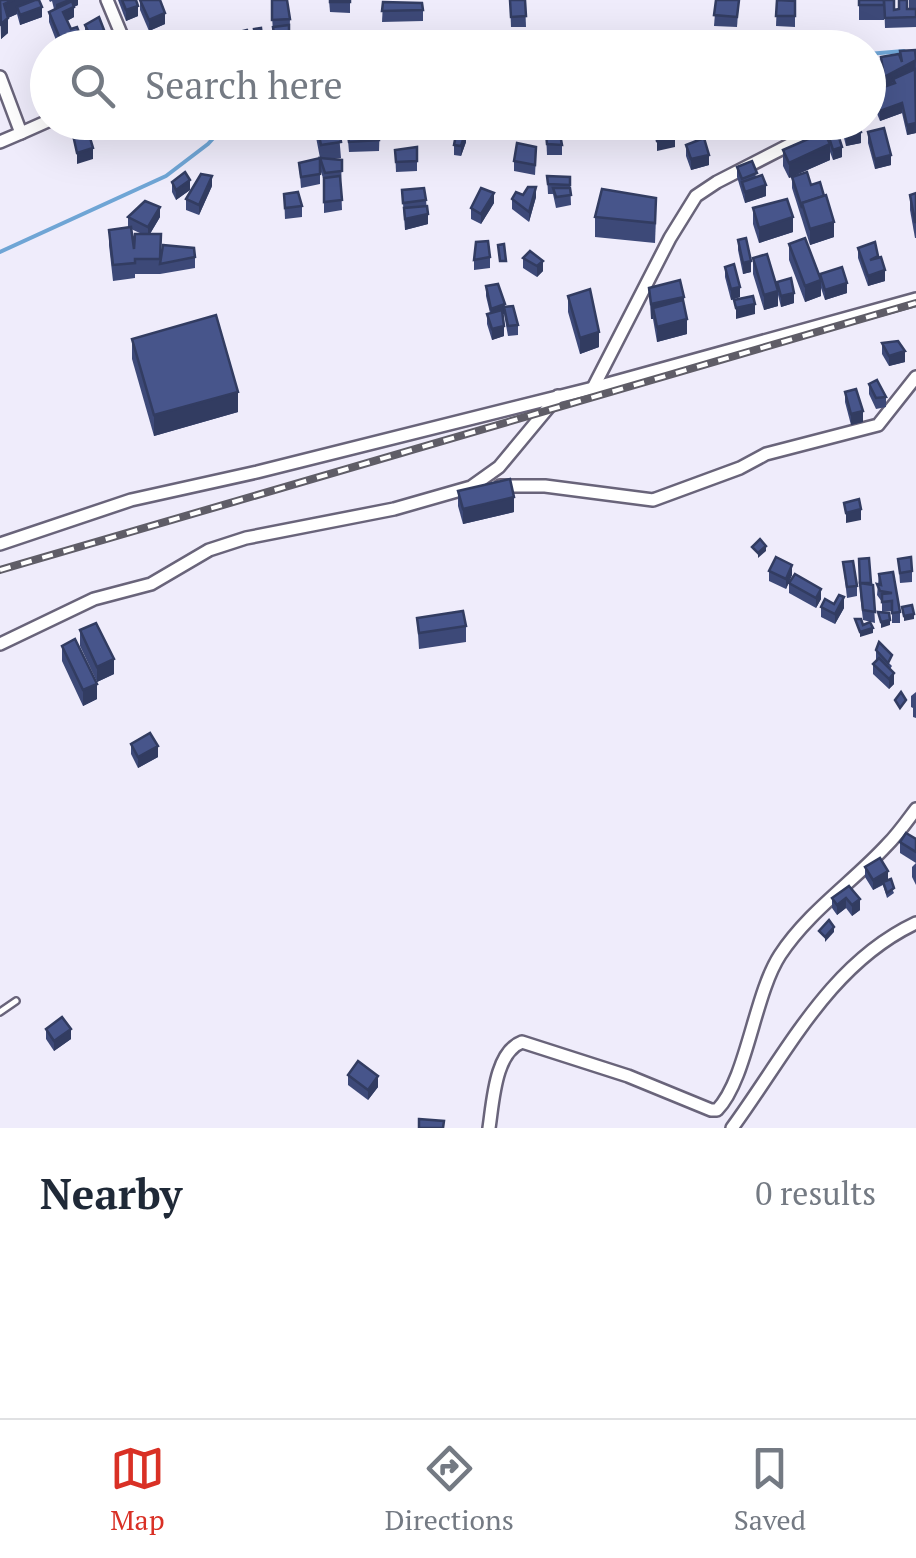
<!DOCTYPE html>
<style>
:root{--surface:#fff;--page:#f2f2f3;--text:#1f2937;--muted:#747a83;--line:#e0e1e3;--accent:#d93025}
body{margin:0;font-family:"PT Serif",serif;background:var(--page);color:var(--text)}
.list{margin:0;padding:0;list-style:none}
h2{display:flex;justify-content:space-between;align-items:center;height:130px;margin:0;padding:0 40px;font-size:42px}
h2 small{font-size:32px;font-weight:400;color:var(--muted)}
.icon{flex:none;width:55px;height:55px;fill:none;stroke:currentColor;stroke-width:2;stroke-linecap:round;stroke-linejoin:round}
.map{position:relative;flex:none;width:916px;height:1128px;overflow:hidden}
.search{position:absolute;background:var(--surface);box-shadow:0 10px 40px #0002;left:30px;right:30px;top:30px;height:110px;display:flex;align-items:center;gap:25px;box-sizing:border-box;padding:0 35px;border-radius:55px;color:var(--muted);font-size:38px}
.sheet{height:290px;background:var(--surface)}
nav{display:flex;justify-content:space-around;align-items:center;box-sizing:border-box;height:140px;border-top:2px solid var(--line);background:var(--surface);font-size:28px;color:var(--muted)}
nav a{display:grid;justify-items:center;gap:5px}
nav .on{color:var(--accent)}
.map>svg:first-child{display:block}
</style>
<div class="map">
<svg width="916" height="1128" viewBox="0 0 916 1128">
<rect width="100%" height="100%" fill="#efecfb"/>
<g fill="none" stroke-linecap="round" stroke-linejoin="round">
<g stroke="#6fa5d5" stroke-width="4">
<polyline points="371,48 401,45 476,48"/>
<polyline points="868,54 904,51"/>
<polyline points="0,252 166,176 208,144 228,122"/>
</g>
<g stroke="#69647a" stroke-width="10">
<polyline id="lane" points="0,1012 16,1001"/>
</g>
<g stroke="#69647a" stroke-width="16">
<g id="street">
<polyline points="107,0 127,48"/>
<polyline points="0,77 21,133 0,142"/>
<polyline points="21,133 48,121"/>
<polyline points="593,388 670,238 696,196 717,182 834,122"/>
<polyline points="500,486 545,486 653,500 740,468 766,454 878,425 916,377"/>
<polyline points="0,544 131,500 257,472 593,388 916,299"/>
<polyline points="0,644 94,599 151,584 209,550 246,538 394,509 471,487 499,467 558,396"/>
<path d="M489 1128C493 1102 495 1052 522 1042L628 1076 711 1110H717C747 1079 754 995 780 955 808 912 853 882 887 845 898 834 907 821 916 809"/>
<path d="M732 1128C787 1053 829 964 916 923"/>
</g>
</g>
<use href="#lane" stroke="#fff" stroke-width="5"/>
<use href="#street" stroke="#fff" stroke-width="11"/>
<g stroke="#5f5d67" stroke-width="8">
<polyline id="rail" points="0,570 916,303"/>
</g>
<use href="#rail" stroke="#fff" stroke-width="4" stroke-dasharray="11" stroke-linecap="butt"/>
</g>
<g fill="#3d4978" fill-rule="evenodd">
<polygon points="0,0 42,17 20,25 17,14 8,18 8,33 1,39"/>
<polygon points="49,0 78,0 78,5 74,7 74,17 67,21 71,29 85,48 59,48 49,22 49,12 54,9 52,1 50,2"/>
<polygon points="118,0 136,0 138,16 126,21"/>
<polygon points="140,0 165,24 149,31 140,10"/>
<polygon points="271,0 290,19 289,47 287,48 274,48"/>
<polygon points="329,0 350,0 350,13 330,12"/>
<polygon points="510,0 525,0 526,27 511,27"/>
<polygon points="716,0 739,0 737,27 714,26"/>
<polygon points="777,0 795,1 795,27 776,26"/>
<rect x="859" y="0" width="25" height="20"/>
<polygon points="884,0 894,10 909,9 909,0 916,0 916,27 885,28"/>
<polygon points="383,2 423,10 423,21 382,22"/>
<polygon points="85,25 104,41 91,47 85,36"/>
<polygon points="261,28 263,48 243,48 239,42 239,32 254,42 254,29"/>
<polygon points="881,57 916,60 916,133 907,135 902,113 880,121 872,101 872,91 875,90 868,92 868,62 881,67"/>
<polygon points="315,122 338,122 341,158 332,159 342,160 341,182 342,210 324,213 324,181 320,169 320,184 301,188 299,163 320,158 315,132"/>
<polygon points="363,122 380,122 379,151 349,152 347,129 365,135 367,123"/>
<polygon points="461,122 485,122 483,137 466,132 466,142 461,156 454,155 454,145 461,130"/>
<polygon points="840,122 854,122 861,143 846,146"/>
<polygon points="825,125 842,157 833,160 830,152 830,160 789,178 783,166 783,150 825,133"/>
<polygon points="635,128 652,131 652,136 636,140"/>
<polygon points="868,132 891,165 875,169 868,143"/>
<polygon points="546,133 562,145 562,155 547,155"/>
<polygon points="686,145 709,165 691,170 686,156"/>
<polygon points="417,147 417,171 396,172 395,150"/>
<polygon points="536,157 535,175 514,171 514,161"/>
<polygon points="737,167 757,176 766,196 745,203 737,177"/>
<polygon points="547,176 570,177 571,205 556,208 553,194 548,194"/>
<polygon points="792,177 834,237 810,245 792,188"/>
<polygon points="172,182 190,190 176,200 172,192"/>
<polygon points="212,186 199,215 186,210 186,199"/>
<polygon points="402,190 426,200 428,224 405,230"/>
<polygon points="916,193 916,238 915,238 910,210 910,195"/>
<polygon points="284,194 302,206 302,217 285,219"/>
<polygon points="523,195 536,197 529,222 512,209 512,199"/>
<polygon points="494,203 481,224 471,219 471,208"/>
<polygon points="753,208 793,232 759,243 753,224"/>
<path d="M128 217H160L150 234H161V264L195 257V268L160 274H135V278L113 281 109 245V230L128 227ZM131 229 142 234 134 249Z"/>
<polygon points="595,217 656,218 655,243 595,237"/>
<polygon points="738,240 751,272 743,274 738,250"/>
<polygon points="789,244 820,277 847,293 825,300 821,288 821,296 805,302 789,260"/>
<polygon points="858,248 878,258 885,281 868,286 858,258"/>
<polygon points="530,251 543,271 537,277 523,268 523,258"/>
<polygon points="490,257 490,268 474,270 474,260"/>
<polygon points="753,258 777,288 777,282 794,303 781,307 778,295 778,306 764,310 753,274"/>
<polygon points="725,267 740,297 731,300 725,277"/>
<polygon points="486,286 518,325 518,335 508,336 504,314 502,315 504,336 492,340 487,324 487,314 490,313 486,296"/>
<polygon points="649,288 687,334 657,342 653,319 651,319"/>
<polygon points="568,296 599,347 580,354 568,312"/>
<polygon points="132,339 238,412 154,436 132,359"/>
<polygon points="882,343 905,362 889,366 882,354"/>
<polygon points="869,384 886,397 886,407 876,409 869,394"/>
<polygon points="845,392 863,422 851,425 845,402"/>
<polygon points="458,491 514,512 463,524 458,506"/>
<polygon points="869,558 871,585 873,585 875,623 863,620 860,594 859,559"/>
<polygon points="898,559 912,571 912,582 900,583"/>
<polygon points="843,562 857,586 857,596 847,598"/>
<polygon points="769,571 792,575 786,589 769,581"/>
<polygon points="879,574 900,612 900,623 892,623 892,611 882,612 882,602 877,595"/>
<polygon points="789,583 821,599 816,608 789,593"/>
<polygon points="821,607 844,608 835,624 821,617"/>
<polygon points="417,618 466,626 466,642 419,649"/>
<polygon points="80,630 114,674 97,682 80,646"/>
<polygon points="62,646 97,699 83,706 62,661"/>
<polygon points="876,650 892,666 890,669 894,684 889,689 873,674 873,664 876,661"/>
<polygon points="916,692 916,718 913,717 913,708 911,707 911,696"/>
<polygon points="131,744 158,757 138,768 131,754"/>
<polygon points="916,839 916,863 900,853 900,842"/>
<polygon points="916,863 916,885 912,877 912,867"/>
<polygon points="865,867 888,880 894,893 887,898 883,885 873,890 865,877"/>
<polygon points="849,886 860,910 852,916 846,908 837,915 832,908 832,898"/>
<polygon points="46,1029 71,1039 54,1051 46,1039"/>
<polygon points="348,1075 378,1087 368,1100 348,1085"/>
</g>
<g fill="#323c61">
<polygon points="14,0 37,0 17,7 17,14 8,18 8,33 1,39 1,24 4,4"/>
<polygon points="66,0 78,0 78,5 56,14 56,4"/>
<polygon points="138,6 138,16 126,21 126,10"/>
<polygon points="42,7 42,17 20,25 20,15"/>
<polygon points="74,7 74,17 63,23 63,12"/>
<polygon points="165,13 165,24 149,31 149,20"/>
<polygon points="104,30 104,41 91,47 91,37"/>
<polygon points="289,36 289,47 275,48 275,42"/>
<polygon points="916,60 915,71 893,79 893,82 884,87 884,77"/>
<polygon points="883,78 883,88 868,92 868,81"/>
<polygon points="902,103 902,113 880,121 880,111"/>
<polygon points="808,122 808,130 797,134 797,123"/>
<polygon points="916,123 916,133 907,135 907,125"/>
<polygon points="466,131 466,142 461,156 461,146"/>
<polygon points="861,132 861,143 846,146 846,136"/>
<polygon points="675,136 675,147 657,151 657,141"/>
<polygon points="830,144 830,160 789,178 789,163"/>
<polygon points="842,147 842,157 833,160 833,150"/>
<polygon points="93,148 93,159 77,164 77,153"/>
<polygon points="709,155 709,165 691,170 691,159"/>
<polygon points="891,155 891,165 875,169 875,159"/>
<polygon points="212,176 212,186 199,215 199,205"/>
<polygon points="190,180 190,190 176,200 176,190"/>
<polygon points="766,185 766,196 745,203 745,192"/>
<polygon points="536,187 536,197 529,222 529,212"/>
<polygon points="494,193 494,203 481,224 481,214"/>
<polygon points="160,207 160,217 148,237 148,227"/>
<polygon points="428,214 428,224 405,230 405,219"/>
<polygon points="793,217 793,232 759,243 759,228"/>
<polygon points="834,222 834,237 810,245 810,229"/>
<polygon points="543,261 543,271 537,277 537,266"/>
<polygon points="751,261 751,272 743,274 743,263"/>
<polygon points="885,270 885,281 868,286 868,276"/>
<polygon points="821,280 821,296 805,302 805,286"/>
<polygon points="847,283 847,293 825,300 825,290"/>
<polygon points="740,287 740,297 731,300 731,289"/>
<polygon points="778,291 778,306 764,310 764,295"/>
<polygon points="794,293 794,303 781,307 781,296"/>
<polygon points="684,297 684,312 653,308 653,319 651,319 651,304"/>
<polygon points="505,304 504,314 491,319 491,309"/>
<polygon points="755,304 755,314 736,319 736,308"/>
<polygon points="687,319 687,334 657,342 657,327"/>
<polygon points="504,326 504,336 492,340 492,329"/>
<polygon points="599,332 599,347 580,354 580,338"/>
<polygon points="905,351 905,362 889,366 889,356"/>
<polygon points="238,392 238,412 154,436 154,415"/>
<polygon points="863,411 863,422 851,425 851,414"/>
<polygon points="514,497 514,512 463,524 463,509"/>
<polygon points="861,509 861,520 846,523 846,513"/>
<polygon points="766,546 766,551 758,558 758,553"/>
<polygon points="792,565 792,575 786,589 786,579"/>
<polygon points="821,589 821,599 816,608 816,598"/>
<polygon points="844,597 844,608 835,624 835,614"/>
<polygon points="914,614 914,619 904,621 904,616"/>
<polygon points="890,620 890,625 881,628 881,622"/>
<polygon points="873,628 873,633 860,637 860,632"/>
<polygon points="114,659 114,674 97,682 97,667"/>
<polygon points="894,673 894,684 889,689 889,679"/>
<polygon points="97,684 97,699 83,706 83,690"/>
<polygon points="158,746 158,757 138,768 138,757"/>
<polygon points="888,871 888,881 873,890 873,880"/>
<polygon points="846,898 846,908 837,915 837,905"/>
<polygon points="860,899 860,910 852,916 852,905"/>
<polygon points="834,927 834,932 825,942 825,937"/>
<polygon points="71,1029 71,1039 54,1051 54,1041"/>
<polygon points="378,1076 378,1087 368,1100 368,1090"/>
</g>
<g fill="#47558b" stroke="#323c61" stroke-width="2.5">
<polygon points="0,0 14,0 4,4 8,18 1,24"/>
<polygon points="35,0 39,0 42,7 20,15 17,7"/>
<polygon points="122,0 136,0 138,6 126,10"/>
<polygon points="140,0 160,0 165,13 149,20"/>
<polygon points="272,0 287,0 290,19 272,20"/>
<rect x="330" y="0" width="20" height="2"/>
<polygon points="510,0 525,0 526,16 511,17"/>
<polygon points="716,0 739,0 737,17 714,15"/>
<polygon points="777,0 795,1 795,16 776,16"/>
<rect x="859" y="0" width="25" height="5"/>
<polygon points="884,0 894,0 894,10 899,9 899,0 907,0 907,9 916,9 916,17 885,18"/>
<polygon points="72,1 74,7 63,12 71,29 77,27 85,48 64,48 49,12"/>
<polygon points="383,2 422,3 423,10 382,11"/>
<polygon points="99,17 104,30 91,37 85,25"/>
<polygon points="289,25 289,36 275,42 273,27"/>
<polygon points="261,28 263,46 256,45 254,29"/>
<polygon points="247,30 257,48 249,48 239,32"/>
<polygon points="915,50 916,60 884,77 881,57 899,54 902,62 900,51"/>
<polygon points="879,61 883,78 868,81 868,63"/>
<polygon points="915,69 916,123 907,125 902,103 880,111 872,91 895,83 893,79"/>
<polygon points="316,122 338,122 341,142 321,145"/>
<polygon points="367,122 379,122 379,140 349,142 347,129 364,127 365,135"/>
<polygon points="671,122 675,136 657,141 654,127"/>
<polygon points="834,122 842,147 833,150 825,125"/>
<polygon points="843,122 854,122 854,125 859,124 861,132 846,136"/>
<polygon points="650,124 652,131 636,134 635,128"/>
<polygon points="884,128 891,155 875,159 868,132"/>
<polygon points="457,129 466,131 461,146 454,145"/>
<polygon points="559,129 562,145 547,144 546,133"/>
<polygon points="88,131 93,148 77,153 73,135"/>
<polygon points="824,132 830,144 789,163 783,150"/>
<polygon points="704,138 709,155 691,159 686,145"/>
<polygon points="517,143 536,147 535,165 514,161"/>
<polygon points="417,147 417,161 396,162 395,150"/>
<polygon points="320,158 320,174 301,177 299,163"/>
<polygon points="320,158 342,160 342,171 325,173"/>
<polygon points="752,161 757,173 742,179 737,167"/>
<polygon points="185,172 190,180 176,190 172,182"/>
<polygon points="807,172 811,185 820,182 824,196 802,203 802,208 792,177"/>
<polygon points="201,174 212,176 199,205 186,199"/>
<polygon points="762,175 766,185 745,192 742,182"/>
<polygon points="340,176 342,200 324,202 324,178"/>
<polygon points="547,176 570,177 570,185 548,184"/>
<polygon points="528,187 536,187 529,212 512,199 516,192 523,195"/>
<polygon points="424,188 426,200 403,203 402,190"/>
<polygon points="481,188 494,193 481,214 471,208"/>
<polygon points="553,188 570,188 571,195 556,197"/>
<polygon points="602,189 656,198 655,223 595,217"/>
<polygon points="298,192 302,206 285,208 284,194"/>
<polygon points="916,193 916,222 915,222 910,195"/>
<polygon points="826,195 834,222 810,229 802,203"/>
<polygon points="787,199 793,217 759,228 753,208"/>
<polygon points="145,201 160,207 148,227 128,217"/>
<polygon points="427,206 428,214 405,219 404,208"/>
<polygon points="131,227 134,249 135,234 161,234 160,259 135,259 135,263 113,265 109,230"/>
<polygon points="746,238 751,261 743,263 738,240"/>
<polygon points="805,238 821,280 805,286 789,244"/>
<polygon points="488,241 490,257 474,260 476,242"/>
<polygon points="875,242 878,256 870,260 881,257 885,270 868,276 858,248"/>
<polygon points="504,244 506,261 500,261 498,245"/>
<polygon points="163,245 194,248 195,257 160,264"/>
<polygon points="530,251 543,261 537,266 523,258"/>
<polygon points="767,254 778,291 764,295 753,258"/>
<polygon points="734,264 740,287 731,289 725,267"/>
<polygon points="842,267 847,283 825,290 820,274"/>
<polygon points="791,278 794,293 781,296 777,282"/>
<polygon points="680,280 684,297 651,304 649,288"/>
<polygon points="498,284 505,304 491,309 486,286"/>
<polygon points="590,289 599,332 580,338 568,296"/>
<polygon points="753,296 755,304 736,308 734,300"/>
<polygon points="683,300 687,319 657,327 653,308"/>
<polygon points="513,306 518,325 508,326 504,307"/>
<polygon points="502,310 504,326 492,329 487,314"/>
<polygon points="216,315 238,392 154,415 132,339"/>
<polygon points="898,341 905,351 889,356 882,343"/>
<polygon points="877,380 886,397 876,398 869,384"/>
<polygon points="856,389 863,411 851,414 845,392"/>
<polygon points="510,479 514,497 463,509 458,491"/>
<polygon points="859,499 861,509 846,513 844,503"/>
<polygon points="760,539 766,546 758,553 752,547"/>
<polygon points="776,557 792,565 786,579 769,571"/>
<polygon points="911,557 912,571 900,573 898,559"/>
<polygon points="869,558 871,583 860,583 859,559"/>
<polygon points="853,561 857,586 847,587 843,562"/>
<polygon points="893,572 900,612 892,613 892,601 882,602 882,594 892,593 880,591 877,584 881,585 879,574"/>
<polygon points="795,574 821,589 816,598 789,583"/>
<polygon points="860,583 873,585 875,612 863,610"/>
<polygon points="839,595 844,597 835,614 821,607 825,599 834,604"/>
<polygon points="912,605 914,614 904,616 902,607"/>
<polygon points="463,611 466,626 419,633 417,618"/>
<polygon points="878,612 889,613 890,620 881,622"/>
<polygon points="855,619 861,619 863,625 870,622 873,628 860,632"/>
<polygon points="96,623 114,659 97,667 80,630"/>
<polygon points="75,639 97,684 83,690 62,646"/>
<polygon points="879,642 892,655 888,663 876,650"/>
<polygon points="879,658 894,673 889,679 873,664"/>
<polygon points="901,692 906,700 900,708 895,700"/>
<polygon points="150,733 158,746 138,757 131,744"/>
<polygon points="906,833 916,839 916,852 900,842"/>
<polygon points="880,858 888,871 873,880 865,867"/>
<polygon points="891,879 894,888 887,893 883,882"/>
<polygon points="849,886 860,899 852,905 846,898 837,905 832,898"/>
<polygon points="829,920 834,927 825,937 819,931"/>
<polygon points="62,1017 71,1029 54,1041 46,1029"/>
<polygon points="358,1061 378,1076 368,1090 348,1075"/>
<polygon points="419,1119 444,1121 443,1128 419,1128"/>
</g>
</svg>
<div class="search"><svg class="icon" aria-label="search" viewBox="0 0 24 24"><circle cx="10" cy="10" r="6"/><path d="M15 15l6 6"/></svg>Search here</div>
</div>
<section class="sheet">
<h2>Nearby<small>0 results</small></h2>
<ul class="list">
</ul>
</section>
<nav>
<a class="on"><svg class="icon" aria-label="map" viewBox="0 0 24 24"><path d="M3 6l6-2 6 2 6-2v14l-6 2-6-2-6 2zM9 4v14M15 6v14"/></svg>Map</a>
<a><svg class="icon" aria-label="directions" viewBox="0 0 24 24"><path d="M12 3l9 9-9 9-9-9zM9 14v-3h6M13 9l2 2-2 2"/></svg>Directions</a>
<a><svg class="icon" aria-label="saved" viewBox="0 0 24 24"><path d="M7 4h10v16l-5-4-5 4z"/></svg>Saved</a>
</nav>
